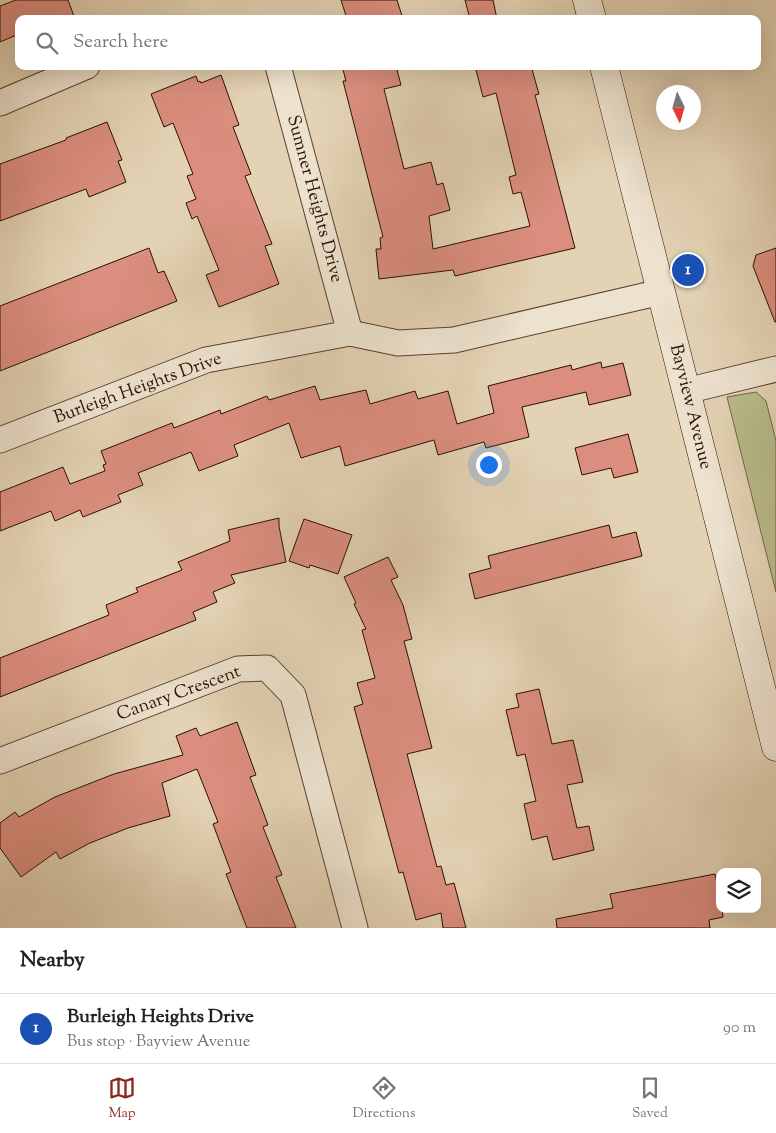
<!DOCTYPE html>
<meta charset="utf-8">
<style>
:root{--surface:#fff;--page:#f2f2f2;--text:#222;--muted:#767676;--line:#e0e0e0;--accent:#8f2418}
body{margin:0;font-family:"Sorts Mill Goudy",serif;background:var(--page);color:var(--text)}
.controls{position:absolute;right:15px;bottom:15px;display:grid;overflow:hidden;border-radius:10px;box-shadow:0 5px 20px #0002}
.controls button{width:45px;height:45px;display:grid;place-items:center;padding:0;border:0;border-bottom:1px solid var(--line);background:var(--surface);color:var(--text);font:25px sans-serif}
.compass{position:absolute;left:656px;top:85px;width:45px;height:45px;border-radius:50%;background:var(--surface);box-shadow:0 5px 20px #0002;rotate:175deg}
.you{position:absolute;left:488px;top:464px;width:18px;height:18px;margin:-12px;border:4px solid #fff;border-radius:50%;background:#1a73e8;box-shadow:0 0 0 8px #1a73e833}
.badge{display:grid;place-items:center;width:32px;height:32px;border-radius:50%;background:var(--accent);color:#fff;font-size:16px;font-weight:700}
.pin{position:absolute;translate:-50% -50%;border:2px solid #fff;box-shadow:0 1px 5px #0006}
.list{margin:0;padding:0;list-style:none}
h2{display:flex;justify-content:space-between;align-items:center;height:65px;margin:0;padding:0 20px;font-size:21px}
h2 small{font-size:16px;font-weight:400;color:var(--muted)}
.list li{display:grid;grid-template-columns:32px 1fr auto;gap:15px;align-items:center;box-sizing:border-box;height:70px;padding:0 20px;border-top:1px solid var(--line)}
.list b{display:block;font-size:19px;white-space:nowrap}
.list p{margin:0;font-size:16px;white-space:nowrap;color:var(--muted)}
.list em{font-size:16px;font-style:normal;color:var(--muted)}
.icon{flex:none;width:28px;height:28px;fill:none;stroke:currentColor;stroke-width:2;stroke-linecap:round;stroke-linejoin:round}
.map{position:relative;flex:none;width:776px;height:928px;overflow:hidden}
.search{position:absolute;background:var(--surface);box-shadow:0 5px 20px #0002;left:15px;right:15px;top:15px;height:55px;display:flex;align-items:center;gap:12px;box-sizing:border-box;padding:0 18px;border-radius:10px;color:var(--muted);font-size:19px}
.sheet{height:135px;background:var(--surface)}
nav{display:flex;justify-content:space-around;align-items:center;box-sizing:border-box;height:70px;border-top:1px solid var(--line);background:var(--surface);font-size:14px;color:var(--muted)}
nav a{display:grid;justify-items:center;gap:2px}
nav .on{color:var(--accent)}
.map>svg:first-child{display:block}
</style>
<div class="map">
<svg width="776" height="928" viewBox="0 0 776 928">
<rect width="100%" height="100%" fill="#e3d2b4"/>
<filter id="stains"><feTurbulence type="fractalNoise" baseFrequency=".004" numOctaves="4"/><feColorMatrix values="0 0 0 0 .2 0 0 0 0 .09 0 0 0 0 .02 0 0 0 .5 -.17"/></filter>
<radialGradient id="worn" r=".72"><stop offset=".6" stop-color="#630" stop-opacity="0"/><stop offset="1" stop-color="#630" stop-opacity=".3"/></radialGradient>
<polygon fill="#b8bb8a" stroke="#716546" points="756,392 766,401 776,441 776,592 727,397"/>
<g fill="#db8e7e" stroke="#2a0f02">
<polygon points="16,0 68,0 75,19 19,19 19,34 0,42 0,6"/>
<polygon points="341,0 397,0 403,19 347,19"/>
<polygon points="465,0 493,0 497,19 470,19"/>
<polygon points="342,66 396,66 401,85 384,89 404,169 431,162 437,185 443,183 450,210 429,216 433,249 530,226 521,192 513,194 509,177 516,175 496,93 483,97 476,70 492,66 531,66 539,94 535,95 575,248 455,276 453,270 379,279 376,249 381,249 380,238 383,237 343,81 346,81"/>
<polygon points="221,75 239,125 233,127 251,174 245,176 272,244 265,246 279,284 219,307 206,275 219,270 197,216 192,219 186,203 196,199 187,176 193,174 173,123 164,127 151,94 196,76 198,82 200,81 201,83"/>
<polygon points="107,122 122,160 118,161 126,182 89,197 86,189 0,221 0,164 66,140 66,138"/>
<polygon points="149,248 158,273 164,271 177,301 0,371 0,306"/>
<polygon points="776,248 776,322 775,322 753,266 756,255"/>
<polygon points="601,362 602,368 623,363 631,395 589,405 586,392 522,407 529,437 486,448 484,442 438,455 434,440 345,466 340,446 301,458 289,423 234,445 238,456 199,471 191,452 138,473 143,485 118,495 121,502 83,517 80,510 55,521 51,511 0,531 0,492 63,467 70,484 105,471 103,465 106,464 101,451 172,423 174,428 220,410 221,414 267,396 269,400 315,386 320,400 366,390 370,404 415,391 418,399 448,391 457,424 494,413 488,386 571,365 572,370"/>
<polygon points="628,434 638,472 614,478 611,468 582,475 575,448"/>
<polygon points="279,518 279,526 286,562 231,575 235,583 213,592 217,602 193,612 196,620 0,697 0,658 109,615 106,605 138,592 136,588 182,570 178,562 230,541 228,530"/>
<polygon points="304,519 352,535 338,574 310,565 309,568 289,561"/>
<polygon points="609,525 612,538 636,532 642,556 475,599 469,574 491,568 488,556"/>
<polygon points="388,557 398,577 391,580 403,605 412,639 404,641 432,748 407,754 437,867 441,866 446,885 454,883 466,928 443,928 441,913 416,920 403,872 399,873 354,707 363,704 357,683 375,678 362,630 366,629 354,604 356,603 344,577"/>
<polygon points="539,689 552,744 573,740 583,782 567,785 577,828 589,826 594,850 553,860 547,836 532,840 524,804 536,801 525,754 517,756 506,710 519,707 516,694"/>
<polygon points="237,722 256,775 250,777 268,825 263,827 282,875 276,877 296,928 247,928 226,874 231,872 213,824 218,822 197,769 162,783 170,816 128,828 90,843 60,859 56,852 21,877 0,848 0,823 15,812 19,817 55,797 114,774 183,755 176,736 196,728 200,736"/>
<polygon points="715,874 720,898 720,909 722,909 723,917 709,920 710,928 557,928 556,919 613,908 610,894"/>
</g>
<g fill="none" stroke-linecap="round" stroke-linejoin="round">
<g stroke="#58402e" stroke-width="27">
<g id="minor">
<polyline points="278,66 350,333"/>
<polyline points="0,103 87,66"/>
<polyline points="686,391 776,369"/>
<polyline points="0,440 206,360 350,333 398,343 454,340 661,292"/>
<polyline points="0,761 238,669 267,668 293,695 355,928"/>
</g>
</g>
<g stroke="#2a0f02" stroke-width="29">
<g id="secondary">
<polyline points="587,0 592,19"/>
<polyline points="604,66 776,747"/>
</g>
</g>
<use href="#minor" stroke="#ede2ce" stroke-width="25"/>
<use href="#secondary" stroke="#ede2ce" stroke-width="28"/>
</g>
<g text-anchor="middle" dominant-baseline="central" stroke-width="4" stroke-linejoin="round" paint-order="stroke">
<g font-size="18" fill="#2a0f02" stroke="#ede2ce">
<text transform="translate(314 199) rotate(75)">Sumner Heights Drive</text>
<text transform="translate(138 389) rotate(-20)">Burleigh Heights Drive</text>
<text transform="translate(690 407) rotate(76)">Bayview Avenue</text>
<text transform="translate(179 694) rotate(-20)">Canary Crescent</text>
</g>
</g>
<rect width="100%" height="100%" filter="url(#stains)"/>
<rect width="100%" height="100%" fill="url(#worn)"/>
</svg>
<div class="controls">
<button><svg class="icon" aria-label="layers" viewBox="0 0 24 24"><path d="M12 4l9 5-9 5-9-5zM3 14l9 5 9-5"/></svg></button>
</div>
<svg class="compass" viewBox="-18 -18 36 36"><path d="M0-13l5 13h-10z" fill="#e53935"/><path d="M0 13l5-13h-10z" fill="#767676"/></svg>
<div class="you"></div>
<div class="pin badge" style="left:688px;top:270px;background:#1a4fb4">1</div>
<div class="search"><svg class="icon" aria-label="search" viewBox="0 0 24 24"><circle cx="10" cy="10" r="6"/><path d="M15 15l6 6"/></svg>Search here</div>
</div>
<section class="sheet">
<h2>Nearby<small></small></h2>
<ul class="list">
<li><span class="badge" style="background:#1a4fb4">1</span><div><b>Burleigh Heights Drive</b><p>Bus stop · Bayview Avenue</p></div><em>90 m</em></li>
</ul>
</section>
<nav>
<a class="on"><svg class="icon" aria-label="map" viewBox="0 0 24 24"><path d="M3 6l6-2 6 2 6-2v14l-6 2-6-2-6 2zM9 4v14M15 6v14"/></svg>Map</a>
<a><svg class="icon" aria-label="directions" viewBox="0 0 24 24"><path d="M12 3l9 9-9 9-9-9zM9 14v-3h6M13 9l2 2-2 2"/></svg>Directions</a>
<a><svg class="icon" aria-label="saved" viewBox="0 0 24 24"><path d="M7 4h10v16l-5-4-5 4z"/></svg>Saved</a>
</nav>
